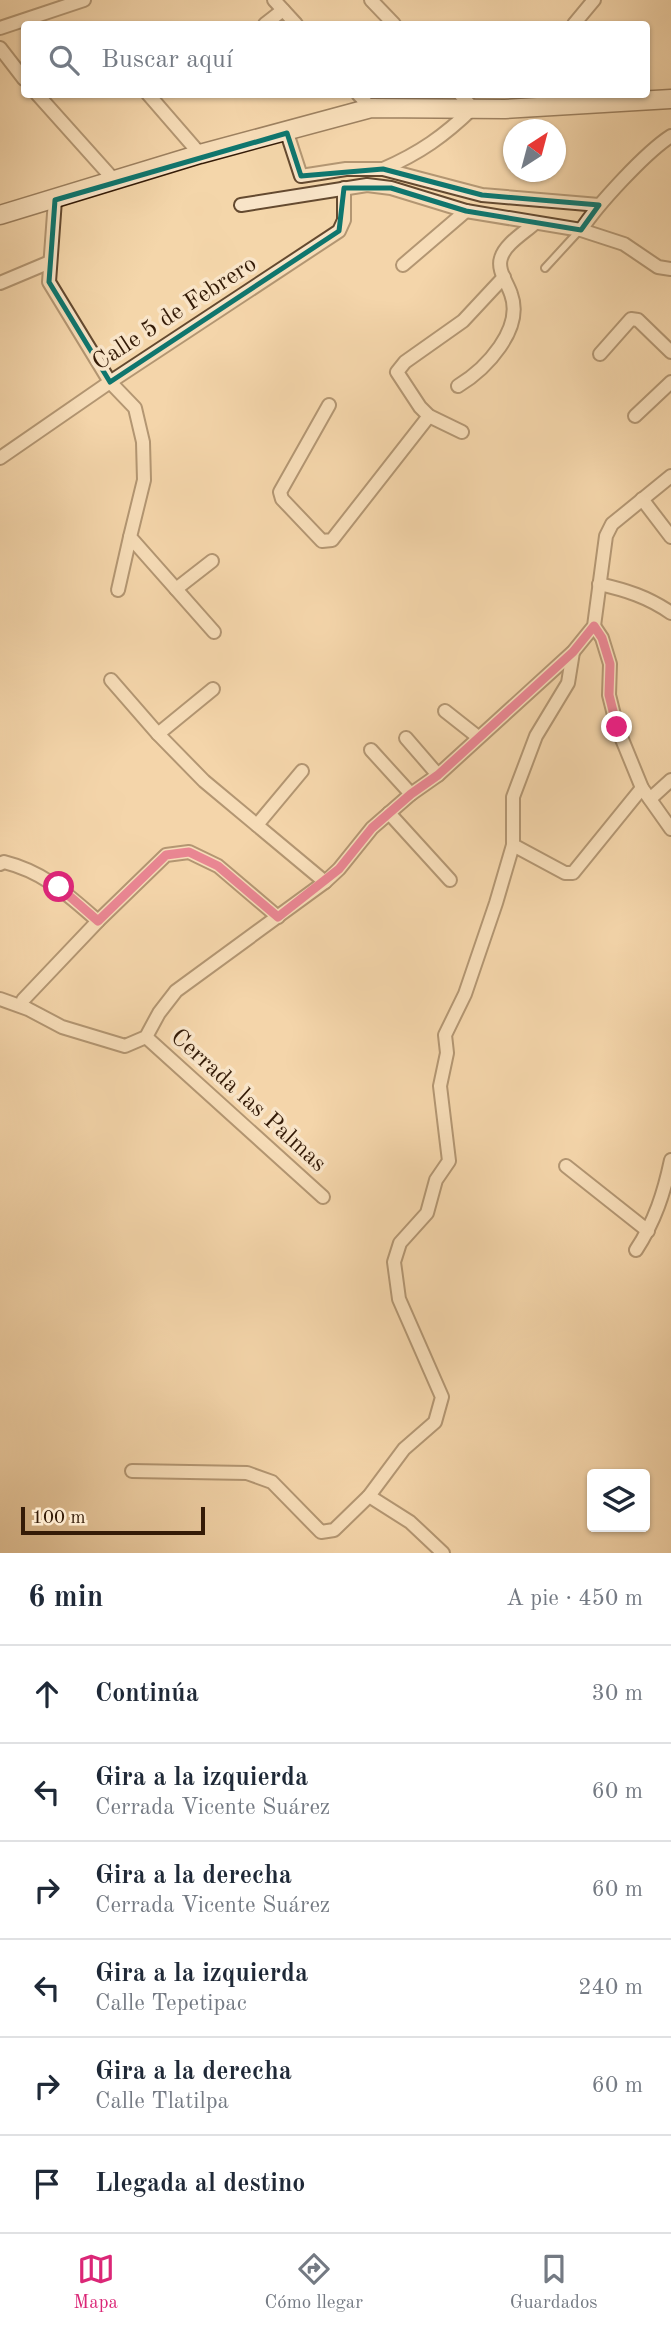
<!DOCTYPE html>
<html lang="es">
<meta charset="utf-8">
<style>
:root{--surface:#fff;--page:#f2f2f3;--text:#1f2937;--muted:#747a83;--line:#e0e1e3;--accent:#db2777}
body{margin:0;font-family:"Old Standard TT",serif;background:var(--page);color:var(--text)}
.controls{position:absolute;right:21px;bottom:21px;display:grid;overflow:hidden;border-radius:7px;box-shadow:0 2px 5px #0004}
.controls button{width:63px;height:63px;display:grid;place-items:center;padding:0;border:0;border-bottom:2px solid var(--line);background:var(--surface);color:var(--text);font:35px sans-serif}
.compass{position:absolute;left:503px;top:119px;width:63px;height:63px;border-radius:50%;background:var(--surface);box-shadow:0 2px 5px #0004;rotate:36deg}
.scale{position:absolute;left:21px;bottom:18px;width:184px;box-sizing:border-box;padding-left:7px;border:4px solid #341b07;border-top:0;font-size:19px;line-height:24px;white-space:nowrap;color:#341b07;-webkit-text-stroke:5px #f8e4c8;paint-order:stroke}
.stop{position:absolute;width:21px;height:21px;margin:-16px;border:5px solid #db2777;border-radius:50%;background:#fff}
.stop.end{background:#db2777;border-color:#fff;box-shadow:0 2px 7px #0008}
.list{margin:0;padding:0;list-style:none}
h2{display:flex;justify-content:space-between;align-items:center;height:91px;margin:0;padding:0 28px;font-size:30px}
h2 small{font-size:23px;font-weight:400;color:var(--muted)}
.list li{display:grid;grid-template-columns:46px 1fr auto;gap:21px;align-items:center;box-sizing:border-box;height:98px;padding:0 28px;border-top:2px solid var(--line)}
.list b{display:block;font-size:26px;white-space:nowrap}
.list p{margin:0;font-size:23px;white-space:nowrap;color:var(--muted)}
.list em{font-size:23px;font-style:normal;color:var(--muted)}
.icon{flex:none;width:38px;height:38px;fill:none;stroke:currentColor;stroke-width:2;stroke-linecap:round;stroke-linejoin:round}
.map{position:relative;flex:none;width:671px;height:1553px;overflow:hidden}
.search{position:absolute;background:var(--surface);box-shadow:0 2px 5px #0004;left:21px;right:21px;top:21px;height:77px;display:flex;align-items:center;gap:18px;box-sizing:border-box;padding:0 24px;border-radius:7px;color:var(--muted);font-size:26px}
.sheet{height:679px;background:var(--surface)}
nav{display:flex;justify-content:space-around;align-items:center;box-sizing:border-box;height:98px;border-top:2px solid var(--line);background:var(--surface);font-size:19px;color:var(--muted)}
nav a{display:grid;justify-items:center;gap:4px}
nav .on{color:var(--accent)}
.map>svg:first-child{display:block}
</style>
<div class="map">
<svg width="671" height="1553" viewBox="0 0 671 1553">
<rect width="100%" height="100%" fill="#f4d6aa"/>
<filter id="stains"><feTurbulence type="fractalNoise" baseFrequency=".00286" numOctaves="4"/><feColorMatrix values="0 0 0 0 .2 0 0 0 0 .09 0 0 0 0 .02 0 0 0 .5 -.17"/></filter>
<radialGradient id="worn" r=".72"><stop offset=".6" stop-color="#630" stop-opacity="0"/><stop offset="1" stop-color="#630" stop-opacity=".3"/></radialGradient>
<g fill="none" stroke-linecap="round" stroke-linejoin="round">
<g stroke="#644a30" stroke-width="10">
<polyline id="lane" points="545,268 579,231"/>
</g>
<g stroke="#644a30" stroke-width="16">
<g id="street">
<polyline points="274,0 296,24"/>
<polyline points="371,0 394,24"/>
<polyline points="265,24 283,10"/>
<polyline points="574,24 594,0"/>
<polyline points="0,28 84,0"/>
<polyline points="0,48 24,79"/>
<polyline points="37,94 114,180"/>
<polyline points="148,94 200,154"/>
<polyline points="358,94 371,108"/>
<polyline points="287,133 301,176 346,169 383,169 482,195 599,205"/>
<path d="M383 169C420 153 444 136 473 108L460 94"/>
<polyline points="55,200 49,282 110,382 135,408 143,442 144,480 130,537 214,632"/>
<polyline points="241,205 367,185 391,188 466,211 581,230 624,244 658,267 671,269"/>
<path d="M581 230C597 205 646 152 671 136"/>
<polyline points="403,265 466,211"/>
<polyline points="0,283 50,262"/>
<polyline points="600,354 631,319 638,320 671,352"/>
<path d="M458 386C486 369 524 329 511 294 507 282 497 270 501 258 505 244 524 233 535 223"/>
<polyline points="329,405 280,492 282,499 322,541 332,540 429,416"/>
<polyline points="635,416 671,382"/>
<polyline points="462,432 429,416 420,407 397,372 405,362 463,321 504,277"/>
<polyline points="0,458 110,382 339,231 344,220 344,188"/>
<polyline points="642,499 671,537"/>
<path d="M599 584C626 590 648 597 671 613"/>
<polyline points="176,589 212,561"/>
<polyline points="118,590 130,537"/>
<polyline points="594,626 602,638 610,664 609,695 617,727 642,788 671,829"/>
<polyline points="111,680 158,734 204,781 325,882"/>
<polyline points="445,711 478,737"/>
<polyline points="158,734 213,689"/>
<polyline points="406,738 438,775"/>
<polyline points="371,750 411,794"/>
<polyline points="650,799 671,780"/>
<polyline points="389,813 450,880"/>
<polyline points="257,825 302,771"/>
<polyline points="513,845 565,873 573,873 642,788"/>
<path d="M0 864 4 862C44 872 67 894 98 921"/>
<polyline points="0,999 28,1009 62,1027 125,1046 146,1037 159,1013 176,991 325,882 339,869 372,828 411,794 438,775 573,652 594,626 606,536 612,524 671,476"/>
<polyline points="23,1000 98,921 166,855 189,852 218,866 278,917"/>
<polyline points="146,1037 323,1197"/>
<polyline points="566,1166 648,1231"/>
<path d="M636 1250C655 1221 664 1193 671 1160"/>
<polyline points="132,1471 247,1473 272,1482 321,1532 334,1530 369,1496 404,1449 435,1422 442,1397 399,1299 394,1262 400,1243 427,1213 436,1180 449,1161 440,1086 447,1053 445,1035 465,994 496,903 513,845 513,797 536,736 568,683 573,652"/>
<polyline points="369,1496 410,1522 443,1553"/>
</g>
</g>
<g stroke="#341b07" stroke-width="21">
<polyline id="secondary" points="0,215 200,154 371,108 505,109 671,99"/>
</g>
<use href="#lane" stroke="#f8e4c8" stroke-width="6"/>
<use href="#street" stroke="#f8e4c8" stroke-width="12"/>
<use href="#secondary" stroke="#f8e4c8" stroke-width="18"/>
</g>
<g fill="none" stroke-linecap="round" stroke-linejoin="round">
<polyline stroke="#db2777" stroke-width="9" points="59,887 98,921 166,855 189,852 218,866 278,917 339,869 372,828 411,794 438,775 573,652 594,626 602,638 610,664 609,695 617,727"/>
</g>
<path d="M0 0H671V1553H0ZM287 133 301 176 383 169 482 195 599 205 581 230 466 211 391 188H344L339 231 110 382 49 282 55 200Z" fill="#f4d6aa" fill-opacity=".55" fill-rule="evenodd"/>
<path fill="none" stroke="#0f766e" stroke-width="5" stroke-linejoin="round" d="M287 133 301 176 383 169 482 195 599 205 581 230 466 211 391 188H344L339 231 110 382 49 282 55 200Z"/>
<g text-anchor="middle" dominant-baseline="central" stroke-width="7" stroke-linejoin="round" paint-order="stroke">
<g font-size="24" fill="#341b07" stroke="#f8e4c8">
<text transform="translate(175 314) rotate(-33)">Calle 5 de Febrero</text>
<text transform="translate(248 1101) rotate(42)">Cerrada las Palmas</text>
</g>
</g>
<rect width="100%" height="100%" filter="url(#stains)"/>
<rect width="100%" height="100%" fill="url(#worn)"/>
</svg>
<div class="controls">
<button><svg class="icon" aria-label="layers" viewBox="0 0 24 24"><path d="M12 4l9 5-9 5-9-5zM3 14l9 5 9-5"/></svg></button>
</div>
<svg class="compass" viewBox="-18 -18 36 36"><path d="M0-13l5 13h-10z" fill="#e53935"/><path d="M0 13l5-13h-10z" fill="#747a83"/></svg>
<div class="scale">100 m</div>
<div class="stop" style="left:59px;top:887px"></div>
<div class="stop end" style="left:617px;top:727px"></div>
<div class="search"><svg class="icon" aria-label="search" viewBox="0 0 24 24"><circle cx="10" cy="10" r="6"/><path d="M15 15l6 6"/></svg>Buscar aquí</div>
</div>
<section class="sheet">
<h2>6 min<small>A pie · 450 m</small></h2>
<ul class="list">
<li><svg class="icon" aria-label="ahead" viewBox="0 0 24 24"><path d="M12 20V5M6 11l6-6 6 6"/></svg><div><b>Continúa</b></div><em>30 m</em></li>
<li><svg class="icon" aria-label="left" viewBox="0 0 24 24"><path d="M17 20v-9H6M10 6l-5 5 5 5"/></svg><div><b>Gira a la izquierda</b><p>Cerrada Vicente Suárez</p></div><em>60 m</em></li>
<li><svg class="icon" aria-label="right" viewBox="0 0 24 24"><path d="M7 20v-9h11M14 6l5 5-5 5"/></svg><div><b>Gira a la derecha</b><p>Cerrada Vicente Suárez</p></div><em>60 m</em></li>
<li><svg class="icon" aria-label="left" viewBox="0 0 24 24"><path d="M17 20v-9H6M10 6l-5 5 5 5"/></svg><div><b>Gira a la izquierda</b><p>Calle Tepetipac</p></div><em>240 m</em></li>
<li><svg class="icon" aria-label="right" viewBox="0 0 24 24"><path d="M7 20v-9h11M14 6l5 5-5 5"/></svg><div><b>Gira a la derecha</b><p>Calle Tlatilpa</p></div><em>60 m</em></li>
<li><svg class="icon" aria-label="arrive" viewBox="0 0 24 24"><path d="M6 21V4h12l-3 4 3 4H6"/></svg><div><b>Llegada al destino</b></div></li>
</ul>
</section>
<nav>
<a class="on"><svg class="icon" aria-label="map" viewBox="0 0 24 24"><path d="M3 6l6-2 6 2 6-2v14l-6 2-6-2-6 2zM9 4v14M15 6v14"/></svg>Mapa</a>
<a><svg class="icon" aria-label="directions" viewBox="0 0 24 24"><path d="M12 3l9 9-9 9-9-9zM9 14v-3h6M13 9l2 2-2 2"/></svg>Cómo llegar</a>
<a><svg class="icon" aria-label="saved" viewBox="0 0 24 24"><path d="M7 4h10v16l-5-4-5 4z"/></svg>Guardados</a>
</nav>
